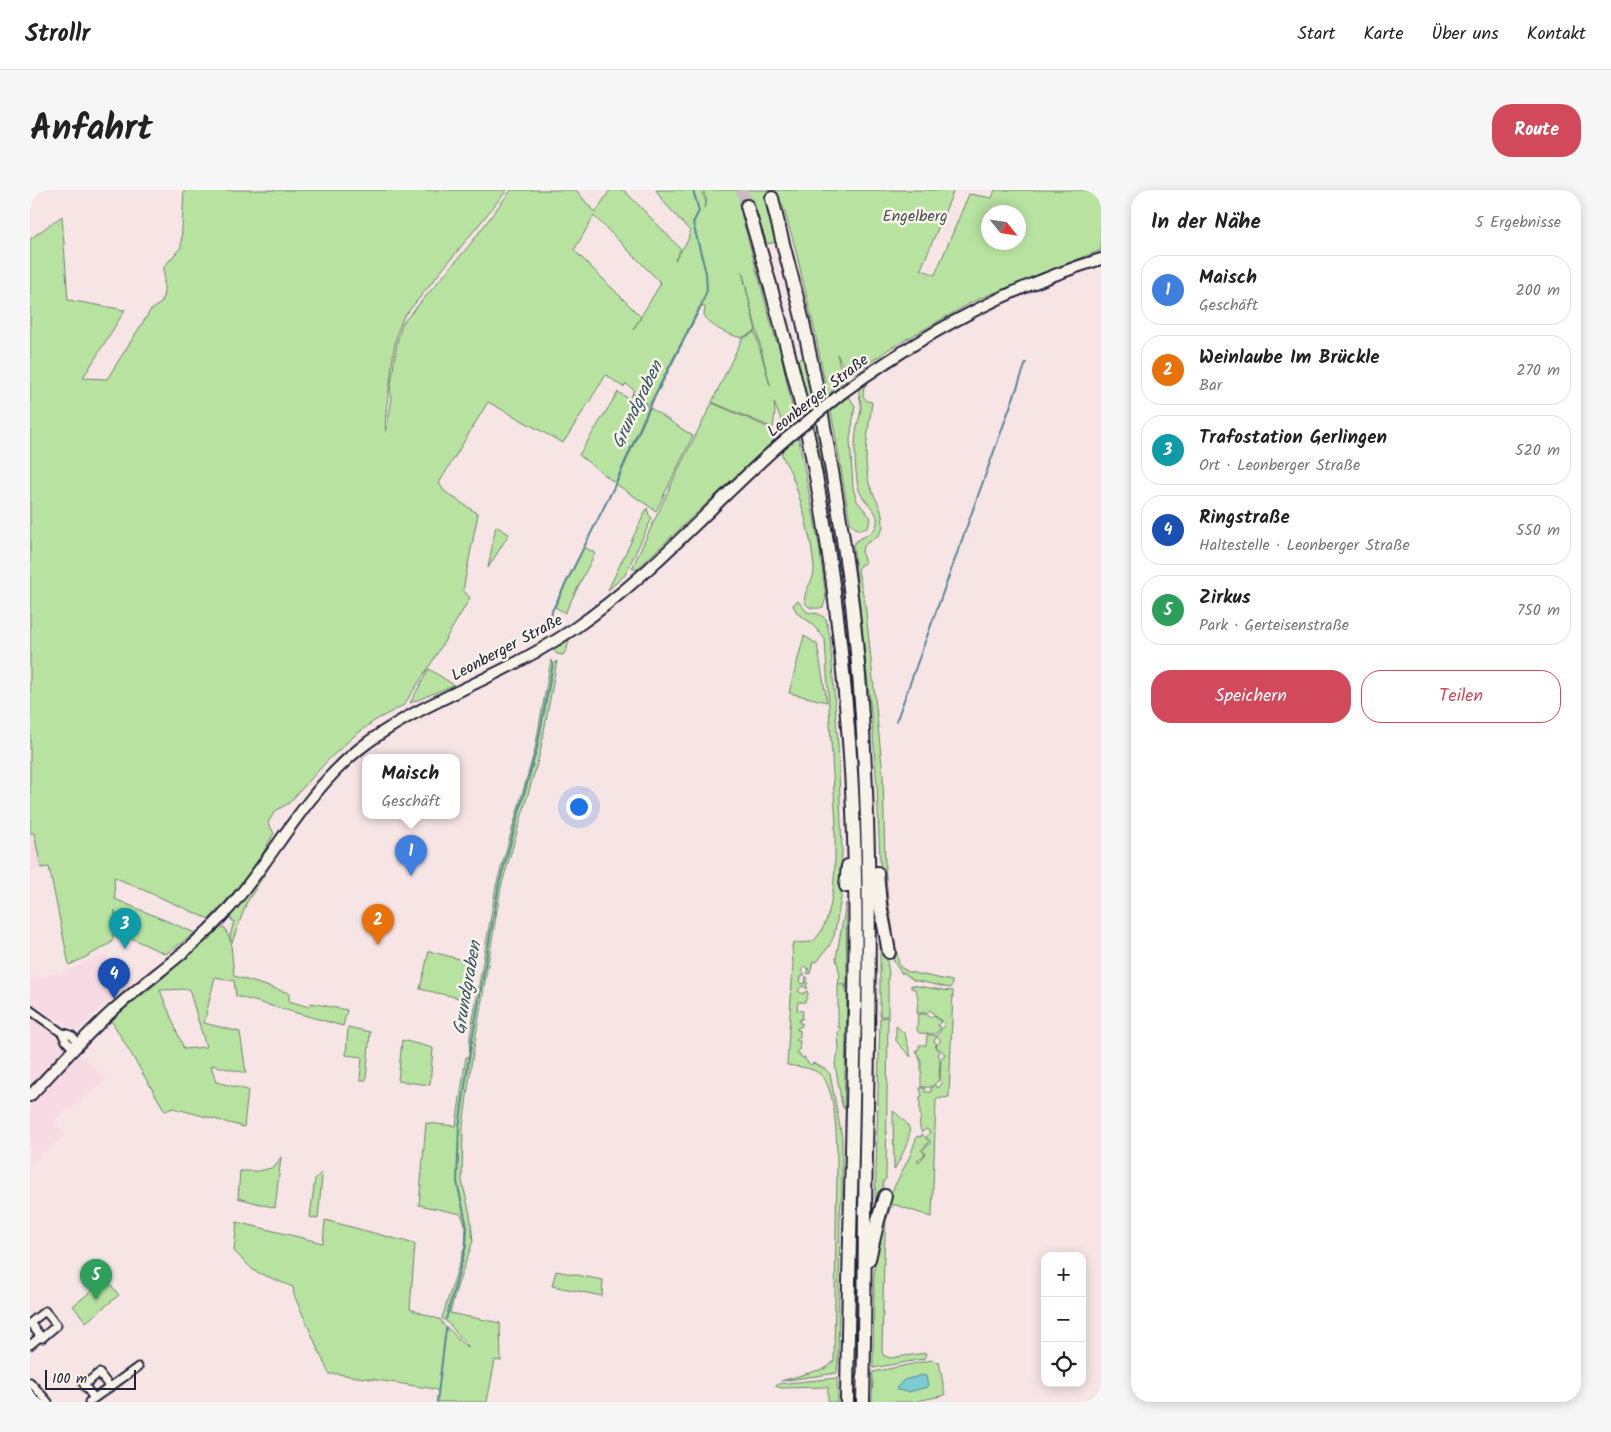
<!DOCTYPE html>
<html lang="de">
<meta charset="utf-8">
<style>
:root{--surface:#fff;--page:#f6f6f6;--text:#222;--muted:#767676;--line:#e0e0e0;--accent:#d1495b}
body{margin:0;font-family:Kalam,sans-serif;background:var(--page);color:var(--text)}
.controls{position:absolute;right:15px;bottom:15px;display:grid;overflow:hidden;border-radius:10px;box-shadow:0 2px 12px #0003}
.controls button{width:45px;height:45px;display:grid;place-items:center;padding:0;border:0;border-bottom:1px solid var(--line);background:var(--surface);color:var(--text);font:25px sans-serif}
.compass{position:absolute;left:951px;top:15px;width:45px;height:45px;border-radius:50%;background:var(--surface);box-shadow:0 2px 12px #0003;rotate:120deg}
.scale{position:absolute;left:15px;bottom:12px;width:91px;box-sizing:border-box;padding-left:5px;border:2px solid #22223b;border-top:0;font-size:14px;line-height:18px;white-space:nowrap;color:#22223b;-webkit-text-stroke:4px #f7f3e8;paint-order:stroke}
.you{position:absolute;left:548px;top:616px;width:18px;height:18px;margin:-12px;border:4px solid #fff;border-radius:50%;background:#1a73e8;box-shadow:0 0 0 8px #1a73e833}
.badge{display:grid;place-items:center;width:32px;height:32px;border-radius:50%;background:var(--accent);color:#fff;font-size:16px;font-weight:700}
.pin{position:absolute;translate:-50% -41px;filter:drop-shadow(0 1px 2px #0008)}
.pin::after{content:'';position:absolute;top:26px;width:18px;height:15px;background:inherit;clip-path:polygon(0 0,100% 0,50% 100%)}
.popup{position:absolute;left:332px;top:564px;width:98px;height:65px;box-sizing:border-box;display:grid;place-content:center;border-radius:10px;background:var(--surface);filter:drop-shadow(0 1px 4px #0005);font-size:16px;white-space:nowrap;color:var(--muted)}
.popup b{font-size:19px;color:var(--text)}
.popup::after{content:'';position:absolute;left:50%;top:100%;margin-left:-10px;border:10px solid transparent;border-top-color:var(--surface)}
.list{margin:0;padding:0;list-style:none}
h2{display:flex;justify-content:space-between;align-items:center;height:65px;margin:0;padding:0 20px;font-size:21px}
h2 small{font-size:16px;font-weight:400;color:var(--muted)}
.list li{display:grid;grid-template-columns:32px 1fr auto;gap:15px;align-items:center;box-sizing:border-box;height:70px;margin:0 10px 10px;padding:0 10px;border:1px solid var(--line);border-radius:20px}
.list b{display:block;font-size:19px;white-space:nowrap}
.list p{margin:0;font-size:16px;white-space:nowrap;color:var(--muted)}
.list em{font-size:16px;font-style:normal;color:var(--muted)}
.actions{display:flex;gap:10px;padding:15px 20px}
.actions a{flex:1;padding:11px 0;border:1px solid var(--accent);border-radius:20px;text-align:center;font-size:18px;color:var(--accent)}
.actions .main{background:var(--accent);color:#fff}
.icon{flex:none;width:28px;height:28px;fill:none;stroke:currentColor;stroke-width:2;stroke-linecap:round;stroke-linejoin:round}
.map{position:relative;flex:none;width:1071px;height:1212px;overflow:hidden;border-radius:20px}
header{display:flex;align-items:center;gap:30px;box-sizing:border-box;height:70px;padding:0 25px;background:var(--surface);border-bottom:1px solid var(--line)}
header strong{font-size:24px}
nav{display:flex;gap:28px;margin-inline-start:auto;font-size:18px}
.intro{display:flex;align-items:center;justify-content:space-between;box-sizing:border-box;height:120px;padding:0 30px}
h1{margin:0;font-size:35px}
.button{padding:12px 22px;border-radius:20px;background:var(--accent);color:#fff;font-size:18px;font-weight:700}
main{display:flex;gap:30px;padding:0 30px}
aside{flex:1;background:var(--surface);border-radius:20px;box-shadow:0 2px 12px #0003}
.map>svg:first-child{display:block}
</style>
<header>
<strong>Strollr</strong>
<nav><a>Start</a><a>Karte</a><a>Über uns</a><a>Kontakt</a></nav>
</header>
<div class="intro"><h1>Anfahrt</h1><a class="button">Route</a></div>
<main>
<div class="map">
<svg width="1071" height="1212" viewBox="0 0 1071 1212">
<rect width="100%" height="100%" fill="#f7e4e5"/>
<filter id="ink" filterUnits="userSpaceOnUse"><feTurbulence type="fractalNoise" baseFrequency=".02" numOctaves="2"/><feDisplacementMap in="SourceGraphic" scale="10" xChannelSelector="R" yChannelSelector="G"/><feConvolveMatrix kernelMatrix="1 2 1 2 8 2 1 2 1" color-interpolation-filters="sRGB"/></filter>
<g filter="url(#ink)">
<g fill="#f7dae3">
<polygon points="0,643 2,643 11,678 0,682"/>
<polygon points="75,765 102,793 82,807 46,840 18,824 0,812 0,789 3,787 31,783"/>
<polygon points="0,824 40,854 76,890 24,931 35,945 0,975"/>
</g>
<g fill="#b7e2a0" stroke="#6c826e" fill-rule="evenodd">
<path d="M154 0H477L373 128C363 148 363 171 360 192 358 209 354 226 356 242L362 208 360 202 367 152 372 134 438 57 481 0H546L565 23 580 0H594L651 59 645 70 658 50 660 41 632 10 626 0H671L676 12 674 18 677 11 673 0H924L891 79 905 85 939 4 962 8 965 0H1071V60L946 110 859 159 824 184C814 181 811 172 807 164L809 173 816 191 804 198 801 202 804 215 815 206 820 208 825 216 820 249 823 298 827 311 841 328 838 337C831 342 825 339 820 333L805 243 785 143 765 57 753 16 749 9 746 8 738 12 737 21 746 52 737 54 725 18 722 17 712 19V27L746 151H748L765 229 789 355 796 408 793 417C785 420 772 418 775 406 777 395 785 390 784 377 782 350 771 309 761 283 758 276 753 270 751 262V259L765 247 762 234 755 239C752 230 747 222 744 212L745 222 743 238 682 212 712 149 725 142 740 195 712 81 726 141 711 148C696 143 683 139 674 125L675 117 670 116 619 215 602 203 604 200 596 194 593 197 576 185 533 253 458 212 409 293 414 301 448 324 433 400 440 408 402 472 374 515 344 531 323 547 299 569 259 613 245 621 238 633 244 643 229 670 210 695 179 729 84 687 85 709 165 743 136 764 85 741V720L83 749 81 753 56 767 39 775 19 677 11 678 4 643H0V49L32 26 38 110 95 120 53 188 77 189 120 121 132 112 134 102V77L151 57ZM958 22H988V52H958ZM564 26 631 93 603 140 611 127 544 60Z"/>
<path d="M913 143 841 190 834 197 833 206 837 211 842 212C839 237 833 264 838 289 842 308 853 313 853 336 852 350 833 350 832 361 832 365 834 369 835 373L830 375 828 381 835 413 853 584 855 675 858 711 868 770 870 777 879 782 922 791V795L920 798 883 790 873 782 872 784 864 772 851 694 847 597 842 531 823 355C829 345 844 347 847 333 850 321 833 312 829 300 825 287 824 256 826 242 827 234 830 227 831 219 832 208 826 207 831 193Z"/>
<polygon points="767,169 774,169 796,285 794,285"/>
<polygon points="588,202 599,209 602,204 619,217 585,293 549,265"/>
<polygon points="682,213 742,239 742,245 744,250 606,380 602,378 649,278"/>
<polygon points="620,218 663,246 626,321 586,294"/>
<polygon points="617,318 619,325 622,328 595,385 578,400"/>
<polygon points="669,333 671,336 613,392 539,450 537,459 533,465 527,464 523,460 524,454"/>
<polygon points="466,336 479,344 458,378"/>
<polygon points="554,357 565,363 535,423 525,417"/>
<path d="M768 411 777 422 789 424 796 429 800 448 808 555 812 660 811 708 804 746 799 756 787 772 783 771 780 784 777 783 779 780 775 776 771 780 775 784 771 787 770 793 775 794 776 786 778 789 776 792 778 793 776 796 778 799 772 796 768 801 773 804 777 801C779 804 777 809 775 812H768L767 820 773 821 772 829 769 830V833H772V836L767 838V840H770V848H767V851H770L769 861H767V863L770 864 772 868 775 867V870L781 875 783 873 795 879 800 884 812 948V1004L810 1023 808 1170 807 1183 751 1191 796 1178 804 1171 807 977C807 957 807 897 790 884 781 877 768 877 757 875L763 774 762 755 765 753 782 752C808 731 805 667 805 635H806L795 449 780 432 767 423 763 415Z"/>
<path d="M813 414H815C844 656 831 901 827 1145L826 1171H823L830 900 832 694 827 568 822 501Z"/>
<polygon points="774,446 787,454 797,512 759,503"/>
<path d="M521 470 523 474 527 471 510 563 471 697 442 869 433 936 432 991 440 1024 443 1051 427 1097 420 1123 470 1133 471 1171 465 1170 457 1212H407L408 1202 405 1199 308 1184H299L264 1105 263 1097 224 1081 204 1061 207 1032 293 1053 295 1030 385 1054 380 1119 411 1130C414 1138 417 1137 421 1141 429 1149 428 1152 439 1157 429 1148 423 1136 412 1128L435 1056 436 1037 431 1024 389 1015 396 933 426 936 436 867H439L440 847 466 696 505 559Z"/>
<polygon points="399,479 424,495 380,513"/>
<path d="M240 676 217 712 201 755 204 786 259 803V811L279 817 281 813 317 820 313 836 206 806 204 791 185 787 174 833 210 842 216 883 181 875 186 892 218 900 214 937 143 918 135 921 81 830 132 789 188 736 195 738 201 752 200 746 204 731H202L200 725 237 678ZM159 799 176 857 154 859 130 800Z"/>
<polygon points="816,713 817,795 816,799 816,794 808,794 810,785 806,768"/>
<polygon points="850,741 854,752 859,784 858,786 858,826 850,826"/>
<polygon points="399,761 437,771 438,810 390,799"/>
<polygon points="808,795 815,795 817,807 814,919 812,915 805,874 809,860 808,841 810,840 810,837 808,837"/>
<path d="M881 795 912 800 923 801 919 907 906 909 902 1027 866 1015H863L860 1019 856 1031 854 1064 852 1161 853 1165 860 1168 896 1163 894 1169 843 1178 844 1087 846 1058 859 1007 880 966 887 946 891 947 892 944 899 952 891 960 895 964 887 971 888 973 896 964 893 960 901 952 896 947 900 942 896 939 892 942C888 938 890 930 891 926H890V907L892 906 890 898H895V902H901V898L905 895 908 898 912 894 910 891 911 869 915 864 906 856 911 850 906 846 915 835 900 820 897 823H887C887 815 890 806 885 799L881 798Z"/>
<polygon points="888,824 897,824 900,828 903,825 911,832 908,835 911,838 905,844 889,843 887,840"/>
<polygon points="858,827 856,989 853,992 853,1001 847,1016 845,1016 850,828"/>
<polygon points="866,836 875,844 881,867 866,851"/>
<polygon points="318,837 340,842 336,890 330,890 332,867 316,865"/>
<polygon points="897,845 903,845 907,847 904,851 907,854 905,856 910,862 908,865 910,867 909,890 901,897 891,897 891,884 892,882 891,882 891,872 886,860 889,859 889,855 896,855"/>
<polygon points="372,850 403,858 400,895 368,891"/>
<path d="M863 921C867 924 878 933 879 938 882 948 869 971 864 980Z"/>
<polygon points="251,967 245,1018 208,1008 210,981 229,981 245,977"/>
<polygon points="291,983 292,987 288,1029 280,1027 285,989"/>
<polygon points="526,1081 573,1090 572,1106 522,1096"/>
<polygon points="76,1089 89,1105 56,1132 43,1116"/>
<polygon points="902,1170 908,1173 909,1171 915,1205 883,1212 842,1212 843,1182"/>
<polygon points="807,1188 808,1212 798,1212 798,1197 751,1198 745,1196 748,1194"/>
</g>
<polygon fill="#7bccd3" stroke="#578896" points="893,1185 896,1186 898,1197 878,1202 867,1200 867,1197 874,1190"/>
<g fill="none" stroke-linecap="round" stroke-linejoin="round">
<g stroke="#578896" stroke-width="2">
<polyline points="520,435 522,421 587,291 618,220 671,116 677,100 676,83 663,33 669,21 663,0"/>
<polyline points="866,532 996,173"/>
<polyline points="416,1129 436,1056 437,1037 427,992 429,937 439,868 469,694 507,558 523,474"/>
<polyline points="407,1212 416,1139"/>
</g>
<polyline stroke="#ccbdc3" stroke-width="12" stroke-dasharray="12 6" stroke-linecap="butt" points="712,0 717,16"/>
<g stroke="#22223b" stroke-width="11">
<g id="minor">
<path d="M0 820 32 843 36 851 40 855H47C45 846 41 844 32 843"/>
<polygon points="15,1121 27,1135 12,1148 0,1133"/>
<polyline points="0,1155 11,1146"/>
<polyline points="0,1192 18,1212"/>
<polyline points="64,1208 54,1195 69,1183 79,1196"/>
<polyline points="59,1212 108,1177"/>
</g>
</g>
<g stroke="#22223b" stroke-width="14">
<g id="secondary">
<path d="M812 203C891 145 977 98 1071 69"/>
<path d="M0 906C29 875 57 843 89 815 123 785 162 759 193 725 241 673 272 606 328 560 368 528 411 510 456 488 487 473 517 457 545 438 623 384 686 310 757 248"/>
</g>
</g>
<g stroke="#22223b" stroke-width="16">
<g id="motorway">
<path d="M742 8C751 49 763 90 773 132 793 225 810 319 822 414 843 596 840 779 836 962 834 1045 835 1129 833 1212"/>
<path d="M717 16C735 75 752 136 767 197 795 312 810 432 819 551 828 672 826 794 823 915 821 1014 818 1113 817 1212"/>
<polyline points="847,683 850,714 859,762"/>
<polyline points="816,696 818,676"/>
<polyline points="839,1069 848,1030 855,1006"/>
</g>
</g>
<use href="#minor" stroke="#f7f3e8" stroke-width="7"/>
<use href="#secondary" stroke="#f7f3e8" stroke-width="10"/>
<use href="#motorway" stroke="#f7f3e8" stroke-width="12"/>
<g stroke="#22223b" stroke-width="14" stroke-linecap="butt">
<polyline id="secondary-bridge" points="757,248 812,203"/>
</g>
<use href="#secondary-bridge" stroke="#f7f3e8" stroke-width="10"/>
</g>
</g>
<g text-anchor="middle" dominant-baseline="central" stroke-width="5" stroke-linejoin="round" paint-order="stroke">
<g font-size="16" fill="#475254" stroke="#f7f3e8">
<text x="885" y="26">Engelberg</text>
</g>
<g font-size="16" fill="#22223b" stroke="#f7f3e8">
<text transform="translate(788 206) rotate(-38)">Leonberger Straße</text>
<text transform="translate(477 458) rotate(-28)">Leonberger Straße</text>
</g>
<g font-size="18" font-style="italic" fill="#3d5569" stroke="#f7f3e8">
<text transform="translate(608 215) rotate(-64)">Grundgraben</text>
<text transform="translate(438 798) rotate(-80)">Grundgraben</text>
</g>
</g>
</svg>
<div class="controls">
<button>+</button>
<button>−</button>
<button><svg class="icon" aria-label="locate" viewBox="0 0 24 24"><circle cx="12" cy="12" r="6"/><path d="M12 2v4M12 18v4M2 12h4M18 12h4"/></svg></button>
</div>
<svg class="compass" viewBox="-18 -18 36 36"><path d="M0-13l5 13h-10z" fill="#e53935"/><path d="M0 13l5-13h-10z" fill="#767676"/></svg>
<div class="scale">100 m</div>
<div class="you"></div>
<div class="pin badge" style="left:381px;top:686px;background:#3f7fe0">1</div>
<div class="popup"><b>Maisch</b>Geschäft</div>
<div class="pin badge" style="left:348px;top:755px;background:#e8710a">2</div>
<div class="pin badge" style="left:95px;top:759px;background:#0f9aa8">3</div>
<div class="pin badge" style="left:84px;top:809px;background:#1a4fb4">4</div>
<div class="pin badge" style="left:66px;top:1110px;background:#2e9e5b">5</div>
</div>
<aside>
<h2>In der Nähe<small>5 Ergebnisse</small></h2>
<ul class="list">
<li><span class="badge" style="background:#3f7fe0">1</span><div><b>Maisch</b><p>Geschäft</p></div><em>200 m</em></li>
<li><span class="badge" style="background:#e8710a">2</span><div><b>Weinlaube Im Brückle</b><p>Bar</p></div><em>270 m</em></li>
<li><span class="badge" style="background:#0f9aa8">3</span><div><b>Trafostation Gerlingen</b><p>Ort · Leonberger Straße</p></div><em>520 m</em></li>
<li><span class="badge" style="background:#1a4fb4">4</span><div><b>Ringstraße</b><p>Haltestelle · Leonberger Straße</p></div><em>550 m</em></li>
<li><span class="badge" style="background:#2e9e5b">5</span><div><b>Zirkus</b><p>Park · Gerteisenstraße</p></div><em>750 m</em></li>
</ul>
<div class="actions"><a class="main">Speichern</a><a>Teilen</a></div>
</aside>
</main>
